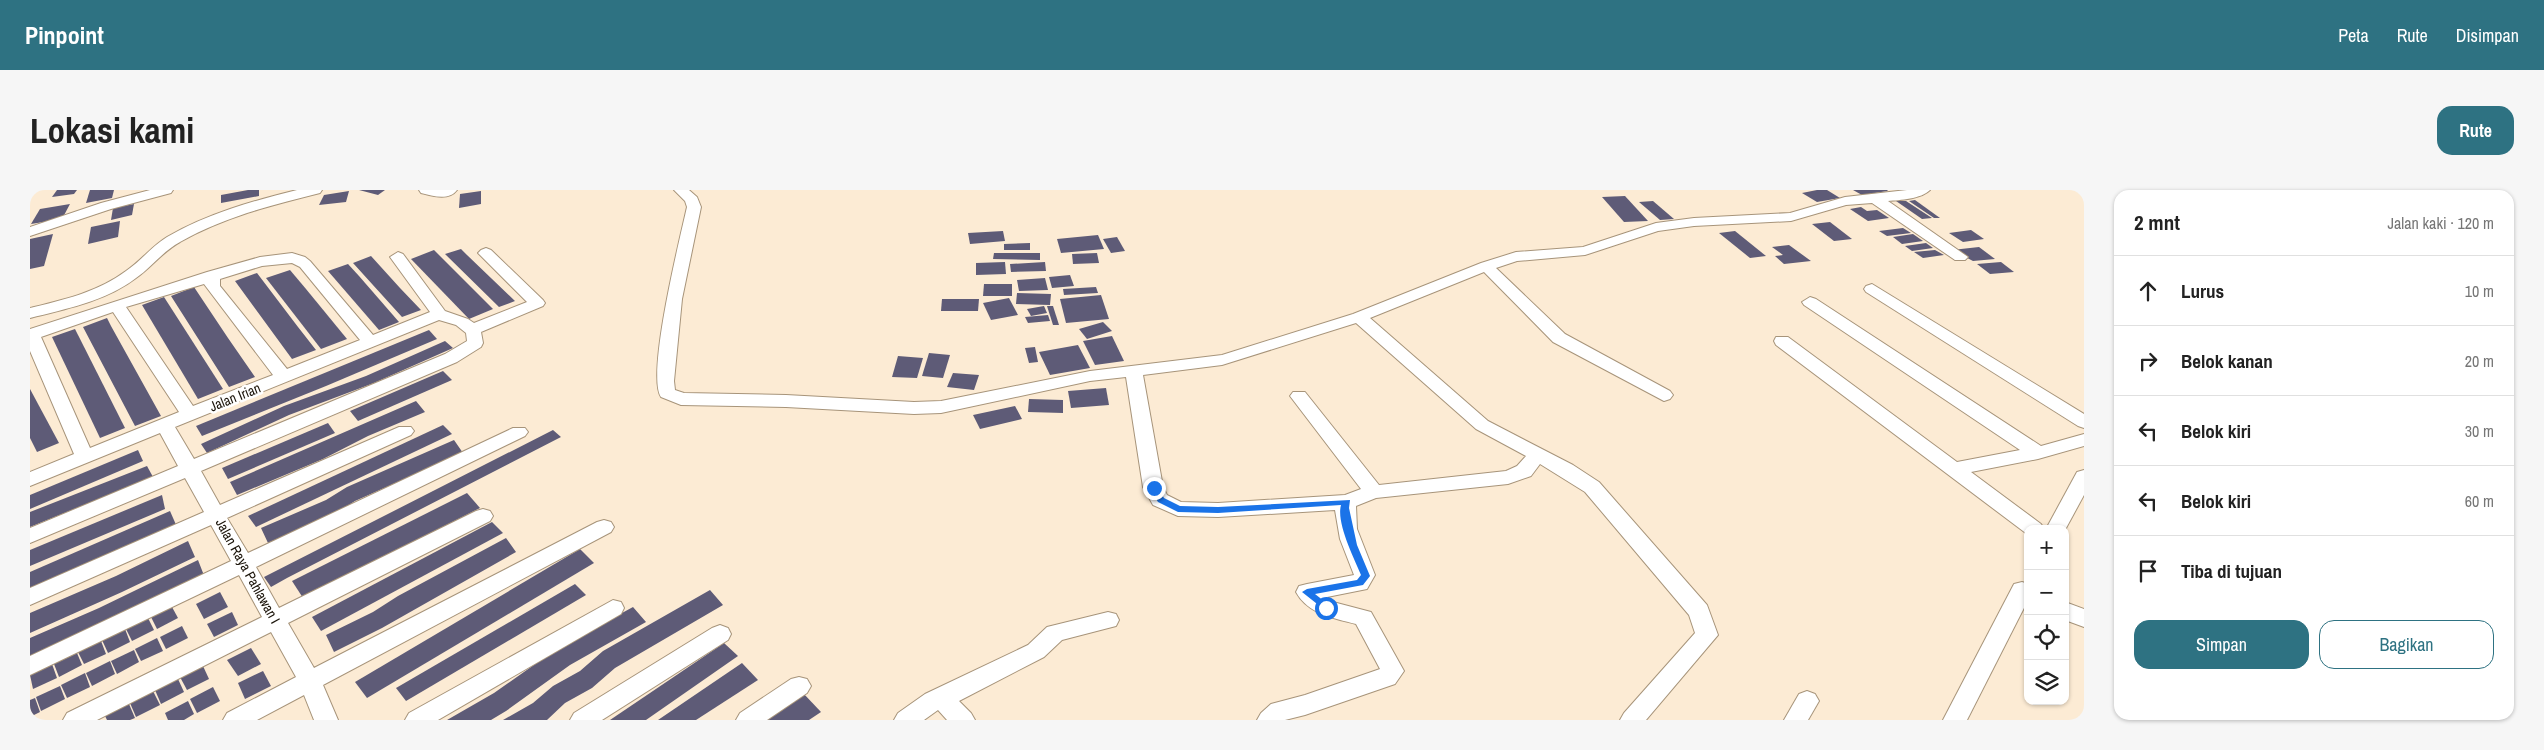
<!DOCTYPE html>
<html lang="id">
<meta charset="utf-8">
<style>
:root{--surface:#fff;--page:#f6f6f6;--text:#222;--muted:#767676;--line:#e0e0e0;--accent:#2e7282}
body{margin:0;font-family:"Archivo Narrow",sans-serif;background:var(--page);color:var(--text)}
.controls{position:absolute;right:15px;bottom:15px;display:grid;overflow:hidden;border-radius:10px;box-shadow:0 1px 4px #0004}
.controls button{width:45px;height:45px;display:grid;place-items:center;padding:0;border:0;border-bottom:1px solid var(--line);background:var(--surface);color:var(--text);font:25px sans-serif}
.stop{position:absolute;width:15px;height:15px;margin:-11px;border:4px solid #1a73e8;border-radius:50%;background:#fff}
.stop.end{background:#1a73e8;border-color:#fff;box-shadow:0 1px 5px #0008}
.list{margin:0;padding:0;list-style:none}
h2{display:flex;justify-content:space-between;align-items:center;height:65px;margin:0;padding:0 20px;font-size:21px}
h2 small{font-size:16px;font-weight:400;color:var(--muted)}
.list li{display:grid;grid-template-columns:32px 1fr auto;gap:15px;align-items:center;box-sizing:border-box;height:70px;padding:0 20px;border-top:1px solid var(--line)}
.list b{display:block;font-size:19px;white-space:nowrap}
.list em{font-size:16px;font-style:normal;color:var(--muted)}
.actions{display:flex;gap:10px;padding:15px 20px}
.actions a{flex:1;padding:11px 0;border:1px solid var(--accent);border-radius:15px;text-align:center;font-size:18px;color:var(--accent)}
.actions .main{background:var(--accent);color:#fff}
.icon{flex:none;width:28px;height:28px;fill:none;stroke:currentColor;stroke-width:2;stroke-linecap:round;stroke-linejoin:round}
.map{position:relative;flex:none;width:2054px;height:530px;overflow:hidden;border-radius:15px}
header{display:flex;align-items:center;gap:30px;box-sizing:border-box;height:70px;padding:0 25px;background:var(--accent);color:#fff}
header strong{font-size:24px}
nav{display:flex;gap:28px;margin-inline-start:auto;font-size:18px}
.intro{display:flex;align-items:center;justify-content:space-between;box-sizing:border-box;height:120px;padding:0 30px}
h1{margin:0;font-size:35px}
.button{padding:12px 22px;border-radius:15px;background:var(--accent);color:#fff;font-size:18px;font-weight:700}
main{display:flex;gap:30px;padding:0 30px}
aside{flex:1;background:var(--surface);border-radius:15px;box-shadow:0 1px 4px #0004}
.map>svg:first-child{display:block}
</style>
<header>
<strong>Pinpoint</strong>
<nav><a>Peta</a><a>Rute</a><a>Disimpan</a></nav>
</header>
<div class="intro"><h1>Lokasi kami</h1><a class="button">Rute</a></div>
<main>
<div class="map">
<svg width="2054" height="530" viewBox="0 0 2054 530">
<rect width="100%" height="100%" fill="#fcebd4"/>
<g fill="#5e5b77">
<polygon points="27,0 47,0 44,4 22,7"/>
<polygon points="60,0 84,0 82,8 56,13"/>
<polygon points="218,0 229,0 229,6 191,13 191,5"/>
<polygon points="329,0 355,0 348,5"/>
<polygon points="1787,0 1797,0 1810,8 1787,12 1772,3"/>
<polygon points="1823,0 1857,0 1858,1 1832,5"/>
<polygon points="319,1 316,12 289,15 294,5"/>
<polygon points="451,1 451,14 429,18 430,4"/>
<polygon points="1595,6 1618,31 1594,32 1572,7"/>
<polygon points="1885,10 1910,28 1904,28 1879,11"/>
<polygon points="1623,11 1644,29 1630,30 1609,12"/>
<polygon points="1866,11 1876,11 1902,28 1892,29"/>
<polygon points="40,14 32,29 1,34 10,19"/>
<polygon points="104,14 102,25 81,30 83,18"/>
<polygon points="1831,17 1837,21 1847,20 1859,28 1838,31 1820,19"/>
<polygon points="90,31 88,47 58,54 61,37"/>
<polygon points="1800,32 1822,49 1804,51 1782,34"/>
<polygon points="1873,38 1881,43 1857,46 1849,41"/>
<polygon points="1941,40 1954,49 1933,52 1919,43"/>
<polygon points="973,41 975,51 940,54 938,43"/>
<polygon points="1705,41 1736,66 1720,68 1689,43"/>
<polygon points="23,44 14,76 0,79 0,49"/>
<polygon points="1883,44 1893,51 1872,54 1863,47"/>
<polygon points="1068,45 1074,59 1031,63 1027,49"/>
<polygon points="1087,47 1095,61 1081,63 1073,49"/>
<polygon points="1000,53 1000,60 974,60 974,54"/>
<polygon points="1896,53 1903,58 1882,61 1875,56"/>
<polygon points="1759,55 1781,71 1754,74 1745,66 1753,65 1742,57"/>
<polygon points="1949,57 1965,69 1943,71 1922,60"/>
<polygon points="431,59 437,65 485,111 469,117 415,64"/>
<polygon points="404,60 463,119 439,129 381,69"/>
<polygon points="1905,60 1914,65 1893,68 1884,62"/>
<polygon points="964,63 1010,63 1010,70 963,69"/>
<polygon points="1067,63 1069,73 1043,74 1042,64"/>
<polygon points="341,66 370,98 391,120 372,127 323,73"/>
<polygon points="975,72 976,84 946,85 946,73"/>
<polygon points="1015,72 1016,81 981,82 980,74"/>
<polygon points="1971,72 1984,82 1960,84 1947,74"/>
<polygon points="318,74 329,86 369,132 349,140 298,81"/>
<polygon points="260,80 276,99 317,149 291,159 236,88"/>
<polygon points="227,83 268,137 286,160 262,169 205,91"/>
<polygon points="1040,85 1044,96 1022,98 1019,87"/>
<polygon points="1015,88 1018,100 989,101 987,90"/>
<polygon points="954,94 982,94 982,106 953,106"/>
<polygon points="164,97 198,148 225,187 199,197 141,106"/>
<polygon points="1066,97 1068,103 1034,105 1033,99"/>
<polygon points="987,103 1021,104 1020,115 986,114"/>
<polygon points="1071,105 1079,129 1036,133 1030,109"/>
<polygon points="134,107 152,135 193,199 168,209 112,115"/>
<polygon points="979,108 988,125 961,130 953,113"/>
<polygon points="912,109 949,109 948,121 911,121"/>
<polygon points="1014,116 1017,123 1001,126 997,119"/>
<polygon points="1017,116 1023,116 1029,135 1023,135"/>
<polygon points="1018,125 1020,131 998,133 995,127"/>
<polygon points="77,128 81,136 131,226 105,236 53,137"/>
<polygon points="1073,132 1082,141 1057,149 1049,139"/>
<polygon points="45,139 95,238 70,248 22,147"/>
<polygon points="399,140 407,149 296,196 172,246 166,236"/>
<polygon points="1082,146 1094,171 1065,175 1053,151"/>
<polygon points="415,151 423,158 344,193 259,225 177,263 171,254 254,216 336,186"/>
<polygon points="1048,155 1060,178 1020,185 1009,162"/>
<polygon points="1005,157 1008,172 999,173 995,158"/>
<polygon points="899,163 920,165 913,188 892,186"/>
<polygon points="868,166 893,168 887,188 862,187"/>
<polygon points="413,181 422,190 328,231 320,221"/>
<polygon points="923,183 949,185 944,200 917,197"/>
<polygon points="1076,198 1079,215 1041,218 1038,201"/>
<polygon points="0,199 29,253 7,262 0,248"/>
<polygon points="999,209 1033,210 1033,223 998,222"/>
<polygon points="386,211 395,222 338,246 293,269 207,305 200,292"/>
<polygon points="985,216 992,229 950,239 943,225"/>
<polygon points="298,233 305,243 198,289 192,278"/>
<polygon points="413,235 422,244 226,337 218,326"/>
<polygon points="523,240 531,247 257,388 241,397 234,387"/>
<polygon points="424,250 433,263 325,311 305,324 238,353 231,338 296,310 317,297"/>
<polygon points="108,260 113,271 0,319 0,305"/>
<polygon points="117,276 123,287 0,337 0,322"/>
<polygon points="437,303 450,318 273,408 262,391"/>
<polygon points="132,305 135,319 0,376 0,360"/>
<polygon points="140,321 147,337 0,401 0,382"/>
<polygon points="462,332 473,343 291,441 282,427"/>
<polygon points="476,348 486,362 352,438 304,462 296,445 343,422 368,406"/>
<polygon points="158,351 165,367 92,402 0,443 0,423 86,386"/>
<polygon points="550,359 564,373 337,508 325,492"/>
<polygon points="168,370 175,388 0,471 0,448 69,418"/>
<polygon points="545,394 556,405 376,511 366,498"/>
<polygon points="680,400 693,415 585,478 562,498 535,513 517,530 473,530 503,513 523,496 550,481 573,461"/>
<polygon points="190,402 198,417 174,429 166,414"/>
<polygon points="142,417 148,428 127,439 121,427"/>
<polygon points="603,417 616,432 540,475 476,521 461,530 417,530 464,503 528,458"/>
<polygon points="202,422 208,435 184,447 177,434"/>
<polygon points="118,428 124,440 102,451 96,439"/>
<polygon points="152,436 158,448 136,459 130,447"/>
<polygon points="95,439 100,452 78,463 72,450"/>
<polygon points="127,448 133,461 111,471 105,459"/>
<polygon points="71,451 76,464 54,474 48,462"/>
<polygon points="694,453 708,466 616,530 580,530"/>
<polygon points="221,458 231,474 208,486 197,470"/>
<polygon points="104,460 109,472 87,484 81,471"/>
<polygon points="47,463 52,475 29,487 24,474"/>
<polygon points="80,471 85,484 62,496 56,483"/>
<polygon points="712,473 728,490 666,530 628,530"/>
<polygon points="22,474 27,488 3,499 0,485"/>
<polygon points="173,476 179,489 157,500 150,487"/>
<polygon points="233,481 241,496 215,509 208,493"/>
<polygon points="55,483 60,497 37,508 31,495"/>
<polygon points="148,489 154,502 131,514 125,500"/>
<polygon points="30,496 35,509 11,521 6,507"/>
<polygon points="183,497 190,511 167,523 160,509"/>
<polygon points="123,501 130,515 106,527 100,513"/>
<polygon points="773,503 791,522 779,530 738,530"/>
<polygon points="5,508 10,522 0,527 0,510"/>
<polygon points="158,511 164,524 154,530 138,530 135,523"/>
<polygon points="99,514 105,528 100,530 77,530 75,526"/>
</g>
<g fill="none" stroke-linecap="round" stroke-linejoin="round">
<g stroke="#a7947a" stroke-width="2">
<g id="street">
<polygon points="120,0 143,0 141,3 81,19 0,46 0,37 71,13"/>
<path d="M267 0H292L290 3C242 15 194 27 150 52 133 61 122 77 106 88 76 111 36 119 0 128V118C33 110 68 102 96 81 111 71 122 56 137 47 177 24 222 11 267 0Z"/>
<path d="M389 0H427C419 11 403 6 391 3Z"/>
<path d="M644 0H659L667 7 671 17 652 109 644 191 645 200 654 203 756 205 884 212 911 211 1060 181 1192 165 1323 124 1451 73 1486 62 1553 57 1626 33 1664 28 1760 23 1815 7 1877 0H1900C1891 9 1870 10 1858 11L1938 67 1935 70H1925L1842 13 1816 15 1761 31 1664 36 1628 41 1555 65 1487 71 1466 78 1535 144 1640 201 1643 205 1640 209 1634 211 1523 152 1454 82 1340 128 1458 231 1543 275 1569 292 1677 415 1688 445 1616 530H1590L1594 523 1665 443 1659 425 1555 302 1510 274 1501 286 1478 294 1346 308 1326 316 1327 339 1345 385 1337 399 1297 407 1303 412 1341 422 1374 481 1365 494 1275 525 1255 530H1227L1231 523 1241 514 1275 505 1350 479 1326 434C1303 428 1278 424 1266 402L1269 396 1277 394 1324 385 1310 349 1305 320 1188 327 1148 326 1123 315 1113 297 1096 187 1060 191 911 223 884 224 756 217 651 215 631 207C616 185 650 48 657 17L655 11ZM1326 133 1446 239 1496 266 1487 276 1476 281 1349 295 1275 202H1263L1260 206 1331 299 1315 305 1188 313 1151 312 1137 305 1133 297 1113 185 1192 175Z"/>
<path d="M456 58 461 60 513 110 515 113 513 116 451 142 453 153 451 157 427 172 171 281 190 315 369 237H381L384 241 381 245 197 328 218 363 483 238H495L498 242 495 246 226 377 249 418 446 321 453 319 460 321 463 326 460 331 258 433 284 478 567 332 574 330 581 332 584 337 581 342 293 495 308 530H284L274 505 227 530H193L197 523 266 487 241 442 67 530H33L37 523 232 427 209 385 0 485V466L201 371 181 335 0 415V398L174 322 155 288 0 353V338L148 276 130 243 0 296V282L44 264 0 161V139L177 82 230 67 262 63 275 67 280 71 343 145 400 122 360 67 368 62 373 64 415 121 438 129 444 133 497 112 448 63 451 60ZM262 73 270 77 330 150 257 179 190 96V89L232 76ZM174 94 243 185 163 216 96 117ZM83 122 149 222 60 258 11 147ZM409 130 426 135 436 143 437 151 415 164 164 269 145 237Z"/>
<polygon points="1842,94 2054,224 2054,238 2048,236 1836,102 1834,99 1836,96"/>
<polygon points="1780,107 1786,109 2011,256 2054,244 2054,256 2008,269 1941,282 2011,334 2014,339 1998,339 1997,344 1746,155 1744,151 1746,147 1758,147 1927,272 1990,260 1774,115 1772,112"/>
<polygon points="2054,280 2054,305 2035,340 2016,339 2047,282"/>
<polygon points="1992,392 1998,394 1998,410 1937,530 1913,530 1984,394"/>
<polygon points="583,410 591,412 594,418 591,424 408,530 375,530 379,523"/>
<polygon points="2035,412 2054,419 2054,437 2035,430"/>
<polygon points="1078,422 1086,424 1089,430 1086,436 1032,450 1014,467 929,511 941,523 945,530 917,530 908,520 894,530 864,530 868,523 895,504 998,455 1017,437"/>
<polygon points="690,435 698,438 701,444 698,450 572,530 540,530 544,523 682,438"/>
<polygon points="769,487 777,489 781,496 777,503 737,530 706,530 710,523 761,489"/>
<polygon points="1777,501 1785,504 1789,511 1778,530 1754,530 1769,504"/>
</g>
</g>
<use href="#street" fill="#fff" fill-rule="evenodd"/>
</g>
<path fill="#1a73e8" d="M1121 295H1126L1134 308 1150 316 1188 317 1320 310 1319 318 1327 355 1340 386 1333 395 1285 404 1299 415V420L1296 421 1272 402 1277 399 1327 390 1331 385C1324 368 1306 333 1311 315L1188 323 1148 322 1128 312 1119 298Z"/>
<g text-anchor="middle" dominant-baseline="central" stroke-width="5" stroke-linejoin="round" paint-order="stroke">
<g font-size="14" fill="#1a1309" stroke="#fff">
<text transform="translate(205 207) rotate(-22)">Jalan Irian</text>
<text transform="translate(218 381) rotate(61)">Jalan Raya Pahlawan I</text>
</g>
</g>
</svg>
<div class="controls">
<button>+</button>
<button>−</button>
<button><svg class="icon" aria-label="locate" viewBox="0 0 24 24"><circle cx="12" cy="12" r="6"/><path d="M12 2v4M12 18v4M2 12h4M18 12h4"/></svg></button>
<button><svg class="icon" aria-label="layers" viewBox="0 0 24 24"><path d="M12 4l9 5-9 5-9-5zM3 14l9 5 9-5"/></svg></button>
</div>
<div class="stop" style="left:1296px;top:418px"></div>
<div class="stop end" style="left:1124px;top:298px"></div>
</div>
<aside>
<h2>2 mnt<small>Jalan kaki · 120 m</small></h2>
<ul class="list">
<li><svg class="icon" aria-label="ahead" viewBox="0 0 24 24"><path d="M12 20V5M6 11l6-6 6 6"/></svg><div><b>Lurus</b></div><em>10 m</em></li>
<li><svg class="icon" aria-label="right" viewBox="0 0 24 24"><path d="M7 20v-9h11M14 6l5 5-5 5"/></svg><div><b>Belok kanan</b></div><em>20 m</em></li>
<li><svg class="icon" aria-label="left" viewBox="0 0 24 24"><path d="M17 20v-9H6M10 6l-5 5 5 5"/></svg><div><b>Belok kiri</b></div><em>30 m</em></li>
<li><svg class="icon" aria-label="left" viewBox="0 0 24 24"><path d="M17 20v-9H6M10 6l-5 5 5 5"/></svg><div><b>Belok kiri</b></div><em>60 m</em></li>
<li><svg class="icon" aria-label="arrive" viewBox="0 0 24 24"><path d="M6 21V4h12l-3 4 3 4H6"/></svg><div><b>Tiba di tujuan</b></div></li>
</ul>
<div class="actions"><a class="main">Simpan</a><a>Bagikan</a></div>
</aside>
</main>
